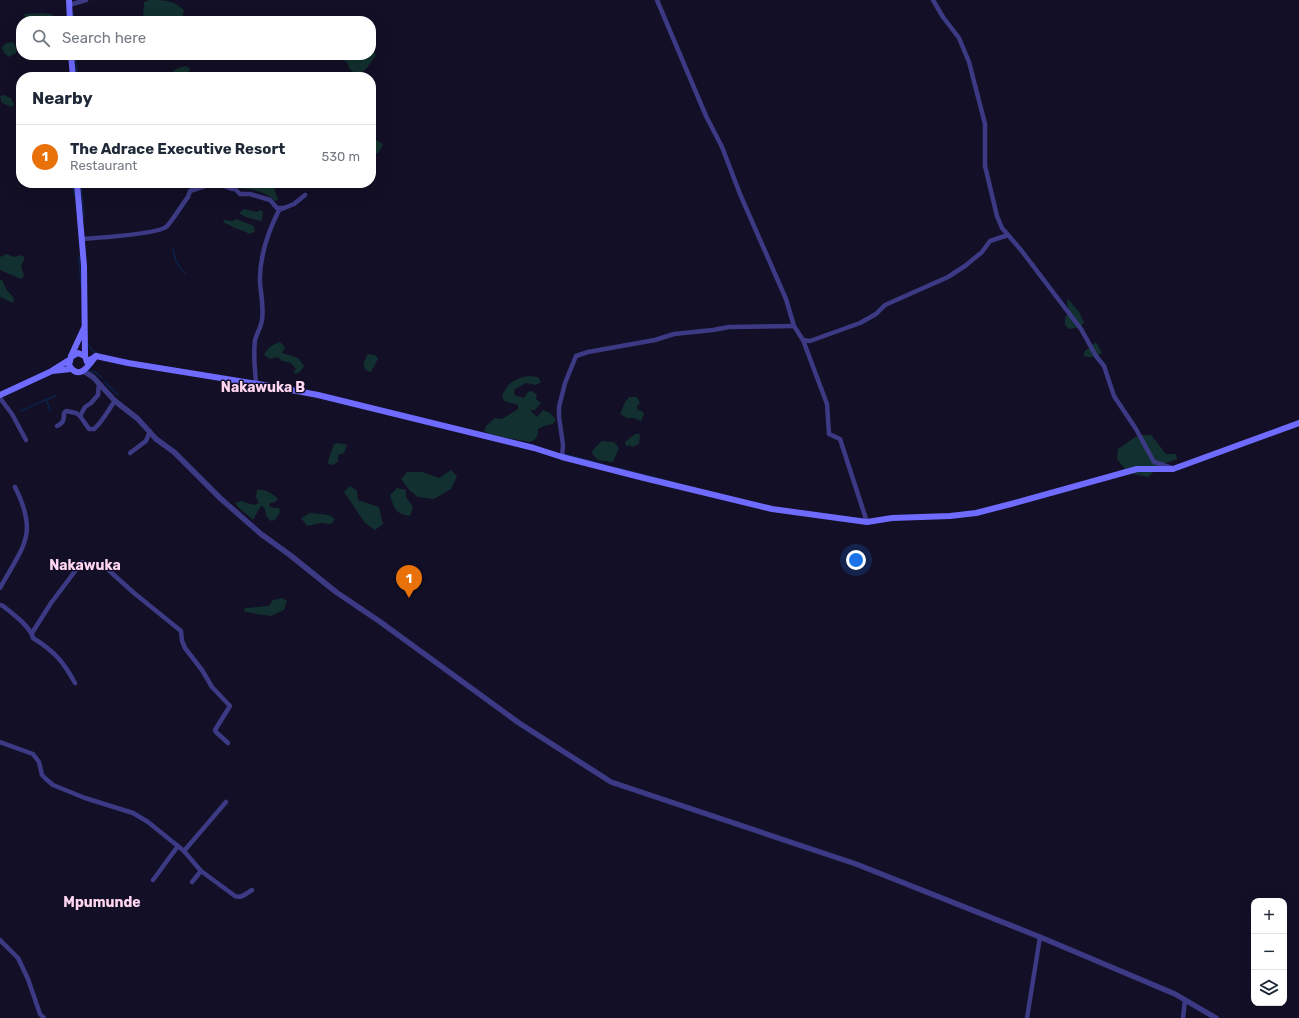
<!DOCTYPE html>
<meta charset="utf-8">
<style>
:root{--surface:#fff;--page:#f2f2f3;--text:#1f2937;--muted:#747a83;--line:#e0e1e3;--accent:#ea580c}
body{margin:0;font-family:Rubik,sans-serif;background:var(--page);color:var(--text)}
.controls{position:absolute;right:12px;bottom:12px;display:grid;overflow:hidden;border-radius:8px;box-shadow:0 4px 16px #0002}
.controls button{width:36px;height:36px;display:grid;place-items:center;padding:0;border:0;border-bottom:1px solid var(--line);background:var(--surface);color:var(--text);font:20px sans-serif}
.you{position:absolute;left:856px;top:560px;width:14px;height:14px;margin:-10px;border:3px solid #fff;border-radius:50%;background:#1a73e8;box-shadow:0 0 0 6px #1a73e833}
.badge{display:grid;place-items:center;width:26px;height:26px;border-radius:50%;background:var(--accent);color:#fff;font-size:13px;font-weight:700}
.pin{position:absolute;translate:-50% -33px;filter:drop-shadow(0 1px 2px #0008)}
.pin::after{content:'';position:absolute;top:21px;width:14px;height:12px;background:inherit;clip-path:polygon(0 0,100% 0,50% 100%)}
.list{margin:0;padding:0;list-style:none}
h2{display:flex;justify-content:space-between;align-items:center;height:52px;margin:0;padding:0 16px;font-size:17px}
h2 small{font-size:13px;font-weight:400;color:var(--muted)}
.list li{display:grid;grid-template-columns:26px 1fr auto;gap:12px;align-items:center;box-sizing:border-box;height:64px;padding:0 16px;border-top:1px solid var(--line)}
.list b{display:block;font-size:15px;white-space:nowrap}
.list p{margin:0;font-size:13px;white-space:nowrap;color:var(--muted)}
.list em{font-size:13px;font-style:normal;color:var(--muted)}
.icon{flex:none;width:22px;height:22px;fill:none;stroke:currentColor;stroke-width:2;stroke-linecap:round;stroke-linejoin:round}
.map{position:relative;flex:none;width:1299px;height:1018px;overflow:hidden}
.search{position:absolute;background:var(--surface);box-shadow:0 4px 16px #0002;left:16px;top:16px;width:360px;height:44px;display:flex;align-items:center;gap:10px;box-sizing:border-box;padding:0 14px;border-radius:16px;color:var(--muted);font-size:15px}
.panel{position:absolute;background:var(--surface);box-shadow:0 4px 16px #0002;left:16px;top:72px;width:360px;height:116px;border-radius:16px}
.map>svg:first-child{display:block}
</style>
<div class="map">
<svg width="1299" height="1018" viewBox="0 0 1299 1018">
<rect width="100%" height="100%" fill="#130f26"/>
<g fill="#12302f">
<path d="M149 0C165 0 172 0 184 10L182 21H143L144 2Z"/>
<polygon points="40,13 51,14 57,18 56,21 38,21 25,17 24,14"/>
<polygon points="13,42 17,50 16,53 9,57 4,53 2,47 6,43"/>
<polygon points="374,52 376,55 366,69 358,74 350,70 347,62 344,61 343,57 347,55 371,55 371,53"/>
<path d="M186 66 190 69 187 77H174L172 74C175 68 180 67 186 66Z"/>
<polygon points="4,95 11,98 14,105 12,107 2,103 0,96"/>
<polygon points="371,139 379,141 383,145 378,153 371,155"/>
<path d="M241 183H265L273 184 278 200 275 201C267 192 251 189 239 188L237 186Z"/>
<path d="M244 209 257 212 260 210 263 211 262 221C255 220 244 217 239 213Z"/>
<polygon points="236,219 254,226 255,232 249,234 244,231 237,229 223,222 224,220 233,221"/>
<polygon points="7,254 14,257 21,255 24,257 24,260 21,266 24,276 21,279 0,270 0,257"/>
<polygon points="0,280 2,280 6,289 13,297 14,302 11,302 0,297"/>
<polygon points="1068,299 1079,312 1084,322 1081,327 1069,329 1065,325 1065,318 1069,311 1067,303"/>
<path d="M280 342 285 347 282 353 298 358 304 366 300 372 295 374 294 371 296 369 291 363 282 361 278 357 270 359 264 355C268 347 272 345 280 342Z"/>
<path d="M1096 342 1102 353C1096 357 1091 358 1084 356V352Z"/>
<path d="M368 354 375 355 378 359 371 372C360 370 364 361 368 354Z"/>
<path d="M529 376 538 377 541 382 536 385 526 383 515 389 514 395 524 398 528 392 532 391 537 395 536 399 541 403 535 410H530L537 417 543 410 550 413 556 419 553 424 547 425 538 429C538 437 537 439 530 442L492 435 484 431 486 426 495 418 502 419 518 409V405L504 401 502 395C510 381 514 379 529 376Z"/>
<polygon points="629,397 637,397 640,403 637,407 638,410 642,411 644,414 641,421 634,418 627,418 620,414 625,402"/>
<polygon points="635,434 640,434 639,444 632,447 630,445 626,447 625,442"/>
<polygon points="1138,435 1151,435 1166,454 1176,454 1177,459 1161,465 1148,477 1128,473 1117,459 1118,449"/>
<polygon points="602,441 614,442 619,448 613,462 598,460 593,455 592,451"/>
<path d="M338 443 347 445 344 453 338 455V462L332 465 328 464C328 458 332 451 334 444Z"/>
<polygon points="451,470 457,476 451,489 434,499 418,497 410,491 401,479 407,472 422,472 439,478"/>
<polygon points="350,486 357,491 358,500 379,507 383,524 375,530 365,523 344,492"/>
<path d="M397 488 406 490V497L413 507 410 516C395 514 394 508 390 495Z"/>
<path d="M257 490C266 489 272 493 278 499L275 502 270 503 269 506 273 508H279L280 512 275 520 271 521 267 517 264 507 261 506 253 520 238 507 235 503 241 501 254 505 259 503 256 497Z"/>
<polygon points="310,513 329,515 335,519 331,524 321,523 307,526 301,518"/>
<polygon points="283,598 287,601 284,610 271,616 245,612 244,609 246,608 269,606 273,600"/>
</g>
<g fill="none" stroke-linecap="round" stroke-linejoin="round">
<g stroke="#0c2248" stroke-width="1.5">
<polyline points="73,13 74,21"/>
<polyline points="76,55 77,77"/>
<polyline points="73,183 74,196"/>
<polyline points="81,183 84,218"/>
<path d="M173 249C175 260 177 266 185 273"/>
<polyline points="79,257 81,286"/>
<polyline points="89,345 91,349 96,353"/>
<polyline points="88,370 97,373 102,378"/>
<polyline points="105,382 118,395"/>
<polyline points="283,385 287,386"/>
<polyline points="46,399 50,410"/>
<path d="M21 411C33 406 44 400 56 396"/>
<polyline points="564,454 605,465"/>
<polyline points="617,468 673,482"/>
</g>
<g stroke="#3d3a85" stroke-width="4.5">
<polyline points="657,0 706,116 722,147 740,194 786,299 794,326 803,340 827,404 829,434 840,439 867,522"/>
<polyline points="933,0 943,17 959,38 969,62 985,124 985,166 997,216 1002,228 1021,250 1081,329 1096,356 1104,366 1114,396 1136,429 1154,462 1172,468"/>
<polyline points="69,5 86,0"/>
<path d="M82 239C97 238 156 234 166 227 171 223 183 203 188 197L190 191 211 184V186L221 185 232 189 233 187 240 194H250L270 200 277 208H284"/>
<polyline points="803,340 810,341 860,323 876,314 885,305 948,277 965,266 982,252 990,241 1008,235"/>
<path d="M99 383 98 395 91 403 85 407 80 416 89 429H94C103 421 108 410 115 401"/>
<path d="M256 383C255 369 253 355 255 340 257 333 261 327 262 320 264 306 261 296 260 283 259 258 268 232 279 210L294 204 305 195"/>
<polyline points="0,398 12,414 26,440"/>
<path d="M57 426C64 423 64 419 64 413L66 411 76 413 80 416"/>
<polyline points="130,453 146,441 150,431"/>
<polyline points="562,457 563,445 559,417 559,407 565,383 576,356 588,352 655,340 674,334 713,330 729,327 794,326"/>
<path d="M0 588C23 546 39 535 15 487"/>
<path d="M0 605 3 606C12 613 31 627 33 638 54 651 63 661 75 683"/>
<polyline points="32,633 51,603 82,562 90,565 98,564 104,566 134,593 181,631 182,641 185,648 202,670 212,687 230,706 215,730 216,732 228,743"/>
<path d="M0 742 33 754 39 762 42 775 46 779 53 785 85 798 133 813 148 822 184 851 201 871 235 896C241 899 247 893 252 890"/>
<polyline points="184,851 226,802"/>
<polyline points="153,880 178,846"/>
<polyline points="192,882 201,871"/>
<polyline points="0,940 18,958 28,979 40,1014 44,1018"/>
<polyline points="1027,1018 1040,937"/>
<polyline points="1183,1018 1185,1000"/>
</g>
<polyline stroke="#3d3a85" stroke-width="5.5" points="83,371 93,377 115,401 138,419 156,439 174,452 220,498 261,534 290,555 336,592 379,621 519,723 611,782 856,864 1040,937 1175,994 1216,1018"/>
<g stroke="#6f6bff" stroke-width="6">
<polyline points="69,0 70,21"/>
<polyline points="71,55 73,77"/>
<polyline points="77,183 84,266 85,356"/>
<path d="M78 353 85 356 87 362 96 356C89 365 79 382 69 365L71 357Z"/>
<polyline points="71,356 84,328"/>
<polyline points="96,356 128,363 270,386 318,395 534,448 562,457 644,478 772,509 867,522 892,518 950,516 976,513 1011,504 1137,469 1173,469 1299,423"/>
<polyline points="53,370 69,360"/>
<polyline points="0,395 52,371 71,369"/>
</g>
</g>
<g text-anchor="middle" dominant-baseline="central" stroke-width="3" stroke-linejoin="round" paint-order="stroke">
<g font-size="14" font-weight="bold" fill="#ffd6f0" stroke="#130f26">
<text x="263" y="387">Nakawuka B</text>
<text x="85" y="565">Nakawuka</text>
<text x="102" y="902">Mpumunde</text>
</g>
</g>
</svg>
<div class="controls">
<button>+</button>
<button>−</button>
<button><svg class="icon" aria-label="layers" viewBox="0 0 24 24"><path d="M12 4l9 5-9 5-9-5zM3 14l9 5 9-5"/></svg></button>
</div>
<div class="you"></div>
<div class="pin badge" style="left:409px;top:598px;background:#e8710a">1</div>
<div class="search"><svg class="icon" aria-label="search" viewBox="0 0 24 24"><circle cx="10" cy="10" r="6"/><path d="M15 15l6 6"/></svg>Search here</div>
<section class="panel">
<h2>Nearby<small></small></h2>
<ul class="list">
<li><span class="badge" style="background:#e8710a">1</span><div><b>The Adrace Executive Resort</b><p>Restaurant</p></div><em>530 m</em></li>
</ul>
</section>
</div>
